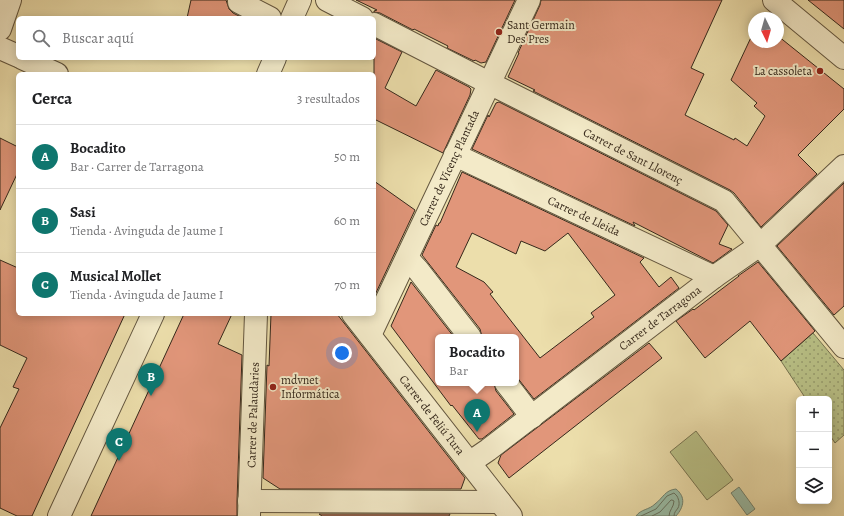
<!DOCTYPE html>
<html lang="es">
<meta charset="utf-8">
<style>
:root{--surface:#fff;--page:#f2f2f2;--text:#202124;--muted:#757577;--line:#e0e0e0;--accent:#0f766e}
body{margin:0;font-family:Alegreya,serif;background:var(--page);color:var(--text)}
.controls{position:absolute;right:12px;bottom:12px;display:grid;overflow:hidden;border-radius:6px;box-shadow:0 2px 10px #0003}
.controls button{width:36px;height:36px;display:grid;place-items:center;padding:0;border:0;border-bottom:1px solid var(--line);background:var(--surface);color:var(--text);font:20px sans-serif}
.compass{position:absolute;left:748px;top:12px;width:36px;height:36px;border-radius:50%;background:var(--surface);box-shadow:0 2px 10px #0003;rotate:175deg}
.you{position:absolute;left:342px;top:353px;width:14px;height:14px;margin:-10px;border:3px solid #fff;border-radius:50%;background:#1a73e8;box-shadow:0 0 0 6px #1a73e833}
.badge{display:grid;place-items:center;width:26px;height:26px;border-radius:50%;background:var(--accent);color:#fff;font-size:13px;font-weight:700}
.pin{position:absolute;translate:-50% -33px;filter:drop-shadow(0 1px 2px #0008)}
.pin::after{content:'';position:absolute;top:21px;width:14px;height:12px;background:inherit;clip-path:polygon(0 0,100% 0,50% 100%)}
.popup{position:absolute;left:435px;top:334px;width:84px;height:52px;box-sizing:border-box;display:grid;place-content:center;border-radius:6px;background:var(--surface);filter:drop-shadow(0 1px 3px #0005);font-size:13px;white-space:nowrap;color:var(--muted)}
.popup b{font-size:15px;color:var(--text)}
.popup::after{content:'';position:absolute;left:50%;top:100%;margin-left:-8px;border:8px solid transparent;border-top-color:var(--surface)}
.list{margin:0;padding:0;list-style:none}
h2{display:flex;justify-content:space-between;align-items:center;height:52px;margin:0;padding:0 16px;font-size:17px}
h2 small{font-size:13px;font-weight:400;color:var(--muted)}
.list li{display:grid;grid-template-columns:26px 1fr auto;gap:12px;align-items:center;box-sizing:border-box;height:64px;padding:0 16px;border-top:1px solid var(--line)}
.list b{display:block;font-size:15px;white-space:nowrap}
.list p{margin:0;font-size:13px;white-space:nowrap;color:var(--muted)}
.list em{font-size:13px;font-style:normal;color:var(--muted)}
.icon{flex:none;width:22px;height:22px;fill:none;stroke:currentColor;stroke-width:2;stroke-linecap:round;stroke-linejoin:round}
.map{position:relative;flex:none;width:844px;height:516px;overflow:hidden}
.search{position:absolute;background:var(--surface);box-shadow:0 2px 10px #0003;left:16px;top:16px;width:360px;height:44px;display:flex;align-items:center;gap:10px;box-sizing:border-box;padding:0 14px;border-radius:6px;color:var(--muted);font-size:15px}
.panel{position:absolute;background:var(--surface);box-shadow:0 2px 10px #0003;left:16px;top:72px;width:360px;height:244px;border-radius:6px}
.map>svg:first-child{display:block}
</style>
<div class="map">
<svg width="844" height="516" viewBox="0 0 844 516">
<defs>
<pattern id="park-dots" width="8" height="8" patternUnits="userSpaceOnUse"><rect width="8" height="8" fill="#b9c187"/><path d="M2 2h.1M6 6h.1" fill="none" stroke="#979d6e" stroke-width="1.8" stroke-linecap="round"/></pattern>
</defs>
<rect width="100%" height="100%" fill="#ecdeab"/>
<filter id="stains"><feTurbulence type="fractalNoise" baseFrequency=".005" numOctaves="4"/><feColorMatrix values="0 0 0 0 .2 0 0 0 0 .09 0 0 0 0 .02 0 0 0 .5 -.17"/></filter>
<radialGradient id="worn" r=".72"><stop offset=".6" stop-color="#630" stop-opacity="0"/><stop offset="1" stop-color="#630" stop-opacity=".3"/></radialGradient>
<polygon fill="#b9c187" stroke="#777451" points="696,431 733,480 707,500 670,452"/>
<polygon fill="url(#park-dots)" stroke="#777451" points="813,333 844,370 844,435 835,443 829,434 829,399 806,399 781,361"/>
<g fill="#99bca6" stroke="#71816e">
<polygon points="739,487 755,509 747,515 731,493"/>
<path d="M676 489C686 497 684 507 676 516H636C641 509 649 510 655 504 663 498 665 490 676 489Z"/>
</g>
<g fill="none" stroke-linecap="round" stroke-linejoin="round">
<g stroke="#677260" stroke-width="1">
<path d="M641 516 656 509 667 496 674 493 677 496C679 500 680 504 678 508 676 511 674 512 674 516"/>
<path d="M652 516 660 512 671 500H672L674 501C674 507 669 510 669 516"/>
</g>
</g>
<g fill="#e1967a" stroke="#35281b" fill-rule="evenodd">
<polygon points="191,0 226,0 229,9 233,13 243,18 187,18"/>
<polygon points="356,0 515,0 486,62 481,63 475,60 474,61 447,48 448,46 414,29 413,30 380,13 374,12 374,11 377,10"/>
<polygon points="541,0 722,0 691,68 704,74 685,115 734,140 735,138 747,146 765,116 754,106 757,103 731,80 754,31 754,42 778,42 778,36 844,89 844,109 798,155 817,174 761,227 734,193 730,190 533,91 535,90 508,77 519,53 518,53 540,5"/>
<polygon points="808,0 844,0 844,29"/>
<polygon points="374,38 402,52 385,88 416,106 436,70 469,87 471,89 470,95 443,153 374,119"/>
<polygon points="499,102 716,211 728,225 719,244 732,249 713,263 633,222 635,226 472,149 488,115 489,117 496,103"/>
<polygon points="0,138 18,147 18,172 0,210"/>
<path d="M462 172 644 258 640 262 659 287 671 277 679 288 534 399 516 376V337H482L480 329 422 255 436 225 438 226 439 223H440ZM472 233 516 254 521 241 545 251 568 233 615 295 591 313 594 317 540 358 490 294 493 292 484 282 456 267Z"/>
<polygon points="374,181 415,210 374,297"/>
<polygon points="844,183 844,306 834,315 777,246"/>
<polygon points="0,260 18,268 18,314 125,314 32,516 17,516 0,508 0,428 19,389 13,387 27,358 0,345"/>
<polygon points="758,262 815,331 781,361 750,321 705,358 676,321 693,309 694,310 739,276 738,276"/>
<polygon points="411,282 454,337 438,337 438,383 494,383 496,391 514,414 482,439 479,439 452,405 451,406 391,326"/>
<polygon points="184,314 232,314 218,344 242,355 237,501 237,516 91,516"/>
<polygon points="271,314 337,314 465,478 461,489 280,489 263,478 267,365 269,366"/>
<polygon points="649,343 662,358 509,478 498,463 501,455"/>
<polygon points="319,514 450,514 449,516 322,516"/>
</g>
<g fill="none" stroke-linecap="round" stroke-linejoin="round">
<g stroke="#63563f" stroke-width="24">
<g id="minor">
<polyline points="239,0 239,2 270,18"/>
<polyline points="327,0 362,18"/>
<polyline points="774,0 844,58"/>
<polyline points="292,18 300,0"/>
<polyline points="374,24 489,83 724,201 844,347"/>
<polyline points="0,29 10,0"/>
<polyline points="0,48 18,56"/>
<polyline points="22,58 57,74"/>
<polyline points="268,74 275,58"/>
<polyline points="455,155 714,277"/>
<polyline points="407,258 418,270 470,337"/>
<polyline points="353,314 511,516"/>
<polyline points="370,335 529,0"/>
<polyline points="506,383 532,417"/>
<polyline points="469,463 488,450 714,277 760,245 844,166"/>
<polyline points="249,501 500,502"/>
<polyline points="249,515 256,314"/>
<polyline points="59,516 153,314"/>
</g>
</g>
<use href="#minor" stroke="#f3eac8" stroke-width="22"/>
</g>
<g fill="#8f2418" stroke="#f3eac8" stroke-width="1.5">
<circle cx="499" cy="32" r="4"/>
<circle cx="820" cy="71" r="4"/>
<circle cx="273" cy="387" r="4"/>
</g>
<g text-anchor="middle" dominant-baseline="central" stroke-width="4" stroke-linejoin="round" paint-order="stroke">
<g font-size="12" fill="#35281b" stroke="#f3eac8" text-anchor="start">
<text x="507" y="25">Sant Germain<tspan x="507" dy="14">Des Pres</tspan></text>
<text x="812" y="71" text-anchor="end">La cassoleta</text>
<text x="281" y="380">mdvnet<tspan x="281" dy="14">Informática</tspan></text>
</g>
<g font-size="12" fill="#35281b" stroke="#f3eac8">
<text transform="translate(633 156) rotate(27)">Carrer de Sant Llorenç</text>
<text transform="translate(449 168) rotate(-65)">Carrer de Vicenç Plantada</text>
<text transform="translate(584 216) rotate(25)">Carrer de Lleida</text>
<text transform="translate(660 318) rotate(-37)">Carrer de Tarragona</text>
<text transform="translate(253 415) rotate(-88)">Carrer de Palaudàries</text>
<text transform="translate(432 415) rotate(52)">Carrer de Feliú Tura</text>
</g>
</g>
<rect width="100%" height="100%" filter="url(#stains)"/>
<rect width="100%" height="100%" fill="url(#worn)"/>
</svg>
<div class="controls">
<button>+</button>
<button>−</button>
<button><svg class="icon" aria-label="layers" viewBox="0 0 24 24"><path d="M12 4l9 5-9 5-9-5zM3 14l9 5 9-5"/></svg></button>
</div>
<svg class="compass" viewBox="-18 -18 36 36"><path d="M0-13l5 13h-10z" fill="#e53935"/><path d="M0 13l5-13h-10z" fill="#757577"/></svg>
<div class="you"></div>
<div class="pin badge" style="left:477px;top:432px">A</div>
<div class="popup"><b>Bocadito</b>Bar</div>
<div class="pin badge" style="left:151px;top:396px">B</div>
<div class="pin badge" style="left:119px;top:461px">C</div>
<div class="search"><svg class="icon" aria-label="search" viewBox="0 0 24 24"><circle cx="10" cy="10" r="6"/><path d="M15 15l6 6"/></svg>Buscar aquí</div>
<section class="panel">
<h2>Cerca<small>3 resultados</small></h2>
<ul class="list">
<li><span class="badge">A</span><div><b>Bocadito</b><p>Bar · Carrer de Tarragona</p></div><em>50 m</em></li>
<li><span class="badge">B</span><div><b>Sasi</b><p>Tienda · Avinguda de Jaume I</p></div><em>60 m</em></li>
<li><span class="badge">C</span><div><b>Musical Mollet</b><p>Tienda · Avinguda de Jaume I</p></div><em>70 m</em></li>
</ul>
</section>
</div>
